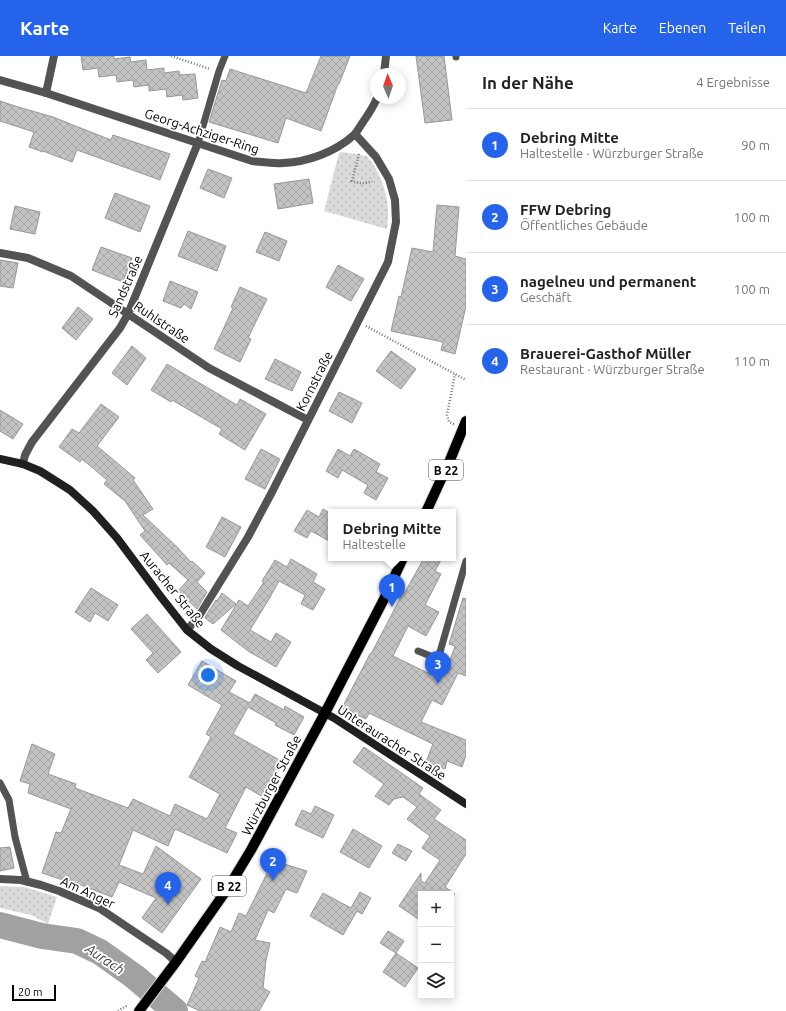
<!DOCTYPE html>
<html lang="de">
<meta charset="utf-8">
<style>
:root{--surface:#fff;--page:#f2f2f2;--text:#222;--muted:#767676;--line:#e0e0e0;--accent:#2563eb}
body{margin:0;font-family:Ubuntu,sans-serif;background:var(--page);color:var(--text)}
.controls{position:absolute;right:12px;bottom:12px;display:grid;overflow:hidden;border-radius:0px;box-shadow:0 2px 10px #0003}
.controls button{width:36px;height:36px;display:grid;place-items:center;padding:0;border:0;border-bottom:1px solid var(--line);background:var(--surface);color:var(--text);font:20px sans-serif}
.compass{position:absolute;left:370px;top:12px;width:36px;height:36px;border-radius:50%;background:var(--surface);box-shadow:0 2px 10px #0003;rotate:358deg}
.scale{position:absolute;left:12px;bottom:10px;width:44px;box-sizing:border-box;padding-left:4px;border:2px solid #000;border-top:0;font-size:11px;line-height:14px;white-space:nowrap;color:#000;-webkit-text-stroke:3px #fff;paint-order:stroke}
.you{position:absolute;left:208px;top:619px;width:14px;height:14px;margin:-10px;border:3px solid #fff;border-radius:50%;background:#1a73e8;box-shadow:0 0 0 6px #1a73e833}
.badge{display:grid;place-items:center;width:26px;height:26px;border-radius:50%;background:var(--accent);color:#fff;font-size:13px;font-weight:700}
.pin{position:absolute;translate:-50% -33px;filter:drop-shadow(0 1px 2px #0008)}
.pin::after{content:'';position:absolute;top:21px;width:14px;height:12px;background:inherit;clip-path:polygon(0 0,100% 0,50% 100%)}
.popup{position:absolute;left:328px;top:453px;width:128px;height:52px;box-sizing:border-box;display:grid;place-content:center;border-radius:0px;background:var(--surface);filter:drop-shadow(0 1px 3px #0005);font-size:13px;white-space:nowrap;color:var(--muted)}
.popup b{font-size:15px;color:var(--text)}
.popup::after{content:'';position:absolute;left:50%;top:100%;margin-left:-8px;border:8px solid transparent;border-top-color:var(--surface)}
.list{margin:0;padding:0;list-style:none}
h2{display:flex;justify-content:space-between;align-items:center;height:52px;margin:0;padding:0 16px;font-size:17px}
h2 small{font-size:13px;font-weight:400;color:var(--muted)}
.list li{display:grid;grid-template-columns:26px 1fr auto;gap:12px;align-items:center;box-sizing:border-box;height:72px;padding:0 16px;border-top:1px solid var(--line)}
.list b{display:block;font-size:15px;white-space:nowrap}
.list p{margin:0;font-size:13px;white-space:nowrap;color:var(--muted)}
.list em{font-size:13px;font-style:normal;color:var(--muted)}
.icon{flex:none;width:22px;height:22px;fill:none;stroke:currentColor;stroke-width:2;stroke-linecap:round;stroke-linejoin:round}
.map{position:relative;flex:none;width:466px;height:955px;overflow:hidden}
header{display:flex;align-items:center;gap:24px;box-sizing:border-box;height:56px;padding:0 20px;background:var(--accent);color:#fff}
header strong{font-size:19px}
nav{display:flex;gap:22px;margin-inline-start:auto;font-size:14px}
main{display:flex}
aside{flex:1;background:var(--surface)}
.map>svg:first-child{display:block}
</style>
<header>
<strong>Karte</strong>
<nav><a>Karte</a><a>Ebenen</a><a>Teilen</a></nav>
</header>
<main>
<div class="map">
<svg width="466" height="955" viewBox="0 0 466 955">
<defs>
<pattern id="grass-dots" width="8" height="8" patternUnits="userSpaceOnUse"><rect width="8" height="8" fill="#dadada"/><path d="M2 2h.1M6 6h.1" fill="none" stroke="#b9b9b9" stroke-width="1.8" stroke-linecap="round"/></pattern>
<pattern id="building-cross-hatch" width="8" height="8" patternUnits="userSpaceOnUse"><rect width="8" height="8" fill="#c3c3c3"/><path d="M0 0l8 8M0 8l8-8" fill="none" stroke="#a6a6a6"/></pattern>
</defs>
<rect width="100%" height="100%" fill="#fff"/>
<g fill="url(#grass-dots)">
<path d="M342 96 367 100C384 121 391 147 387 173L324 155 339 97Z"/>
<polygon points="0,830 24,831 57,841 48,868 31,859 0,852"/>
</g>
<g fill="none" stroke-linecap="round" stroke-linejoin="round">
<polyline stroke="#a1a1a1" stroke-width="26" points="0,869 42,880 77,885 100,896 135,921 175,955"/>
</g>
<g fill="url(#building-cross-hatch)" stroke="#979797">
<polygon points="81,0 114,0 114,3 130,1 131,6 146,4 147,14 164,12 164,17 179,15 180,19 195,18 198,42 183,44 182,39 167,41 166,33 149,35 149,29 134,31 133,24 117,26 116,19 99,21 98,12 83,14"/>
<polygon points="321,0 350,0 339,28 338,28 321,75 286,62 278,87 209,66 222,24 226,25 230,13 306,37"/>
<polygon points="416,0 444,0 452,64 425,67"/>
<polygon points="0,45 15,50 53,61 111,84 113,79 170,98 160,124 77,94 72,106 43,95 43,96 29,91 34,76 0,65"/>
<polygon points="208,113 232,122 224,142 200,132"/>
<polygon points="309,123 313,147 278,153 274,128"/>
<polygon points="115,137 150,150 140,176 105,162"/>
<polygon points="437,149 459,151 455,200 466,203 466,250 455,298 441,294 443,286 391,275 399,240 401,241 412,192 433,196"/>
<polygon points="15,150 40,156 35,178 10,173"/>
<polygon points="188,175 226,190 217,215 178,200"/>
<polygon points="265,176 287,185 279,205 256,196"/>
<polygon points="101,191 132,202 123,226 92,214"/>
<polygon points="0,204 18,207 13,232 0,230"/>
<polygon points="338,209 364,223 351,245 326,231"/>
<polygon points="170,225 198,236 191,253 184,248 181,252 163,245"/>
<polygon points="240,231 267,243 248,282 251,283 240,306 214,293 233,252 231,251"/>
<polygon points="78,251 93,263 76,284 62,272"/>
<polygon points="132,290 146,302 127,329 112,317"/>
<polygon points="391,295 416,313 401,333 376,315"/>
<polygon points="275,303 301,316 292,335 265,323"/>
<polygon points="167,308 237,349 240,343 266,358 245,394 219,378 222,373 172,344 171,346 151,334"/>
<polygon points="339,336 362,347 352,367 329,355"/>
<polygon points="101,348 119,361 97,390 135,422 133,424 153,453 143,459 177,491 191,506 192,505 205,517 197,526 207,536 197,553 178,535 188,524 169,507 167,509 140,479 145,475 125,445 104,428 107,424 82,403 80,406 59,391 72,373 79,377"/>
<polygon points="0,354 23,368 13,383 0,375"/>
<polygon points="261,393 280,403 265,433 245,423"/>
<polygon points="338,393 350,400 354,393 380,408 376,416 388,422 376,444 364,437 368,429 342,414 338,422 326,415"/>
<polygon points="323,453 331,458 331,486 311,475 307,482 294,475 307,454 319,461"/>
<polygon points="222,461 241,471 225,501 206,491"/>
<polygon points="424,502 442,502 435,515 441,518 425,549 439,556 426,580 408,570 393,600 430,618 433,613 445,619 455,590 449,588 463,542 466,543 466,620 458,617 442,649 432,644 421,666 466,684 466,699 462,711 447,705 445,713 426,706 433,688 369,657 366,663 342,652 370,598 371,598 403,537 404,538"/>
<polygon points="291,503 317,518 313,526 325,533 313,554 301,548 305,539 279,525 269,543 250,574 271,586 276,577 291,586 276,611 248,595 221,574 239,544 248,550 264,526 262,525 275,504 287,511"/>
<polygon points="91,532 118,549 108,565 95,557 90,566 75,556"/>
<polygon points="222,537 236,548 213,568 205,562 205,561 216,544 217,545"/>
<polygon points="147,558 181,596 158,617 146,604 153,597 131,573"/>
<polygon points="202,605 236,625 229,636 250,647 255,638 284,654 285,650 304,661 294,679 275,669 276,667 248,651 233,678 283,706 263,741 246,731 225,772 237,777 227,797 175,773 168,790 133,774 119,809 143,818 156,790 201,823 162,877 142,862 156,842 119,826 112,841 63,822 63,824 42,817 56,776 61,777 71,753 28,737 30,728 20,725 32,688 55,698 48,718 76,728 75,732 128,752 133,743 170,760 175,748 207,763 220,738 189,721 211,681 206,678 222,649 188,629"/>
<polygon points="364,691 423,732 419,738 441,754 434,763 466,784 466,798 445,831 455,838 421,838 421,865 399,850 421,817 421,825 425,827 440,804 422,792 430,780 407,763 417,751 403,741 394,743 389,749 375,740 384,728 353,706"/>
<polygon points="315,750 334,759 323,782 295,769 302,754 311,758"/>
<polygon points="353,773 382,790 369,812 340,796"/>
<polygon points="398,788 412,795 406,805 392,797"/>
<polygon points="10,791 14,812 0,815 0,792"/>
<polygon points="271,796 286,804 284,808 307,815 297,837 286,833 274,857 268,854 255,884 270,887 266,904 263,932 270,936 259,955 200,955 187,949 199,922 195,920 202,905 205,906 220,871 231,876 239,857 246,860 270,811 265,808"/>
<polygon points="360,836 371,842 362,858 357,855 343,879 310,860 323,837 351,852"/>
<polygon points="388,875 404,885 396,897 380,887"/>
<polygon points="396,897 418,912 405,931 383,916"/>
</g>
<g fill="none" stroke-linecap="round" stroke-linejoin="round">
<g stroke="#dbdbdb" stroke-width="12">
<g id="primary">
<polyline points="426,456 450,404 466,365"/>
<polyline points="139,955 176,906 228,832 251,794 325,657 383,545 403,502"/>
</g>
</g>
<g stroke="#757575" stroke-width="2.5" stroke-dasharray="1 2" stroke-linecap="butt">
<polyline points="171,0 210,13"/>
<path d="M359 98 352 125C359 128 366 128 372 125"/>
<polyline points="366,270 466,324"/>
<polyline points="454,368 449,366 447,359 455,318"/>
<polyline points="118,955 128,949"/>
</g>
<g stroke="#535353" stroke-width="7">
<polyline points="456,0 456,1"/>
<polyline points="198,87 219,15 225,0"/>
<polyline points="418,595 438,603 466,505"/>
<polyline points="0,727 9,744 15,781 27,826"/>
</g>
<g stroke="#535353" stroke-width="8">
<polyline points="384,18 386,0"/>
<path d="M0 24 46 37 252 105C262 106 273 108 283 107 308 106 335 96 354 79 357 76 359 72 361 69 367 60 373 52 377 42"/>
<polyline points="46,37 54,0"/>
<polyline points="0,197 28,202 71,220 209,312 308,364"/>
<polyline points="23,408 25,399 32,386 120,272 128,258 198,87"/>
<polyline points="187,574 199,560 248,481 272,436 388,206 396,166 395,144 389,123 376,101 355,78"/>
<polyline points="0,823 21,824 41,829 59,835 99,852 166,897 176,906"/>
</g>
<polyline stroke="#202020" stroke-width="8" points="0,403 23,408 40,415 70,434 93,455 117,482 161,541 187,574 211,593 238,610 334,662 466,748"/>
<use href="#primary" stroke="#000" stroke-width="10"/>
</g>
<g text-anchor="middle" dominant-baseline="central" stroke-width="3.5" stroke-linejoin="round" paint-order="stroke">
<g fill="#fff" stroke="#4c4c4c" stroke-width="1">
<rect x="429" y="404" width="34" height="20" rx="3"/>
<rect x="212" y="820" width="34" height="20" rx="3"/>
</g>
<g font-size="12" font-weight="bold" fill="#000">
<text x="446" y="414">B 22</text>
<text x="229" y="830">B 22</text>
</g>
<g font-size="13" fill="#000" stroke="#fff">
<text transform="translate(202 75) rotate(18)">Georg-Achziger-Ring</text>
<text transform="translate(125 230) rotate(-66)">Sandstraße</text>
<text transform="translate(162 266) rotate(34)">Ruhlstraße</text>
<text transform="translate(314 325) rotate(-63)">Kornstraße</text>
<text transform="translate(173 533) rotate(51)">Auracher Straße</text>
<text transform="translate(392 686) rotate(33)">Unterauracher Straße</text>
<text transform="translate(271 729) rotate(-62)">Würzburger Straße</text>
<text transform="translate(88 836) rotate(25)">Am Anger</text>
</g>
<g font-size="14" font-style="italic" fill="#424242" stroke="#fff">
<text transform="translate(105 903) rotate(34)">Aurach</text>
</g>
</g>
</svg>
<div class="controls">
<button>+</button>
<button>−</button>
<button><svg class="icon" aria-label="layers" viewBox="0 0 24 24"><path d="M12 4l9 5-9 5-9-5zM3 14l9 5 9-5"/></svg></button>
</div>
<svg class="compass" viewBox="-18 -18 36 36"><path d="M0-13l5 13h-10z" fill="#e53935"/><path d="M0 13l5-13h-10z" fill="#767676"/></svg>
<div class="scale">20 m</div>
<div class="you"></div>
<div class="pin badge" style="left:392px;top:551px">1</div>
<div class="popup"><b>Debring Mitte</b>Haltestelle</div>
<div class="pin badge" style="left:273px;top:825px">2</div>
<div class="pin badge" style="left:438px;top:628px">3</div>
<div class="pin badge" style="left:168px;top:849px">4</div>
</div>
<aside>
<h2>In der Nähe<small>4 Ergebnisse</small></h2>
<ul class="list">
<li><span class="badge">1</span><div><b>Debring Mitte</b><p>Haltestelle · Würzburger Straße</p></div><em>90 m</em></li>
<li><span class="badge">2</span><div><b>FFW Debring</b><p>Öffentliches Gebäude</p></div><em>100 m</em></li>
<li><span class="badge">3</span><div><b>nagelneu und permanent</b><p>Geschäft</p></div><em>100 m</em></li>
<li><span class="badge">4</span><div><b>Brauerei-Gasthof Müller</b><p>Restaurant · Würzburger Straße</p></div><em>110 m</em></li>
</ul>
</aside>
</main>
